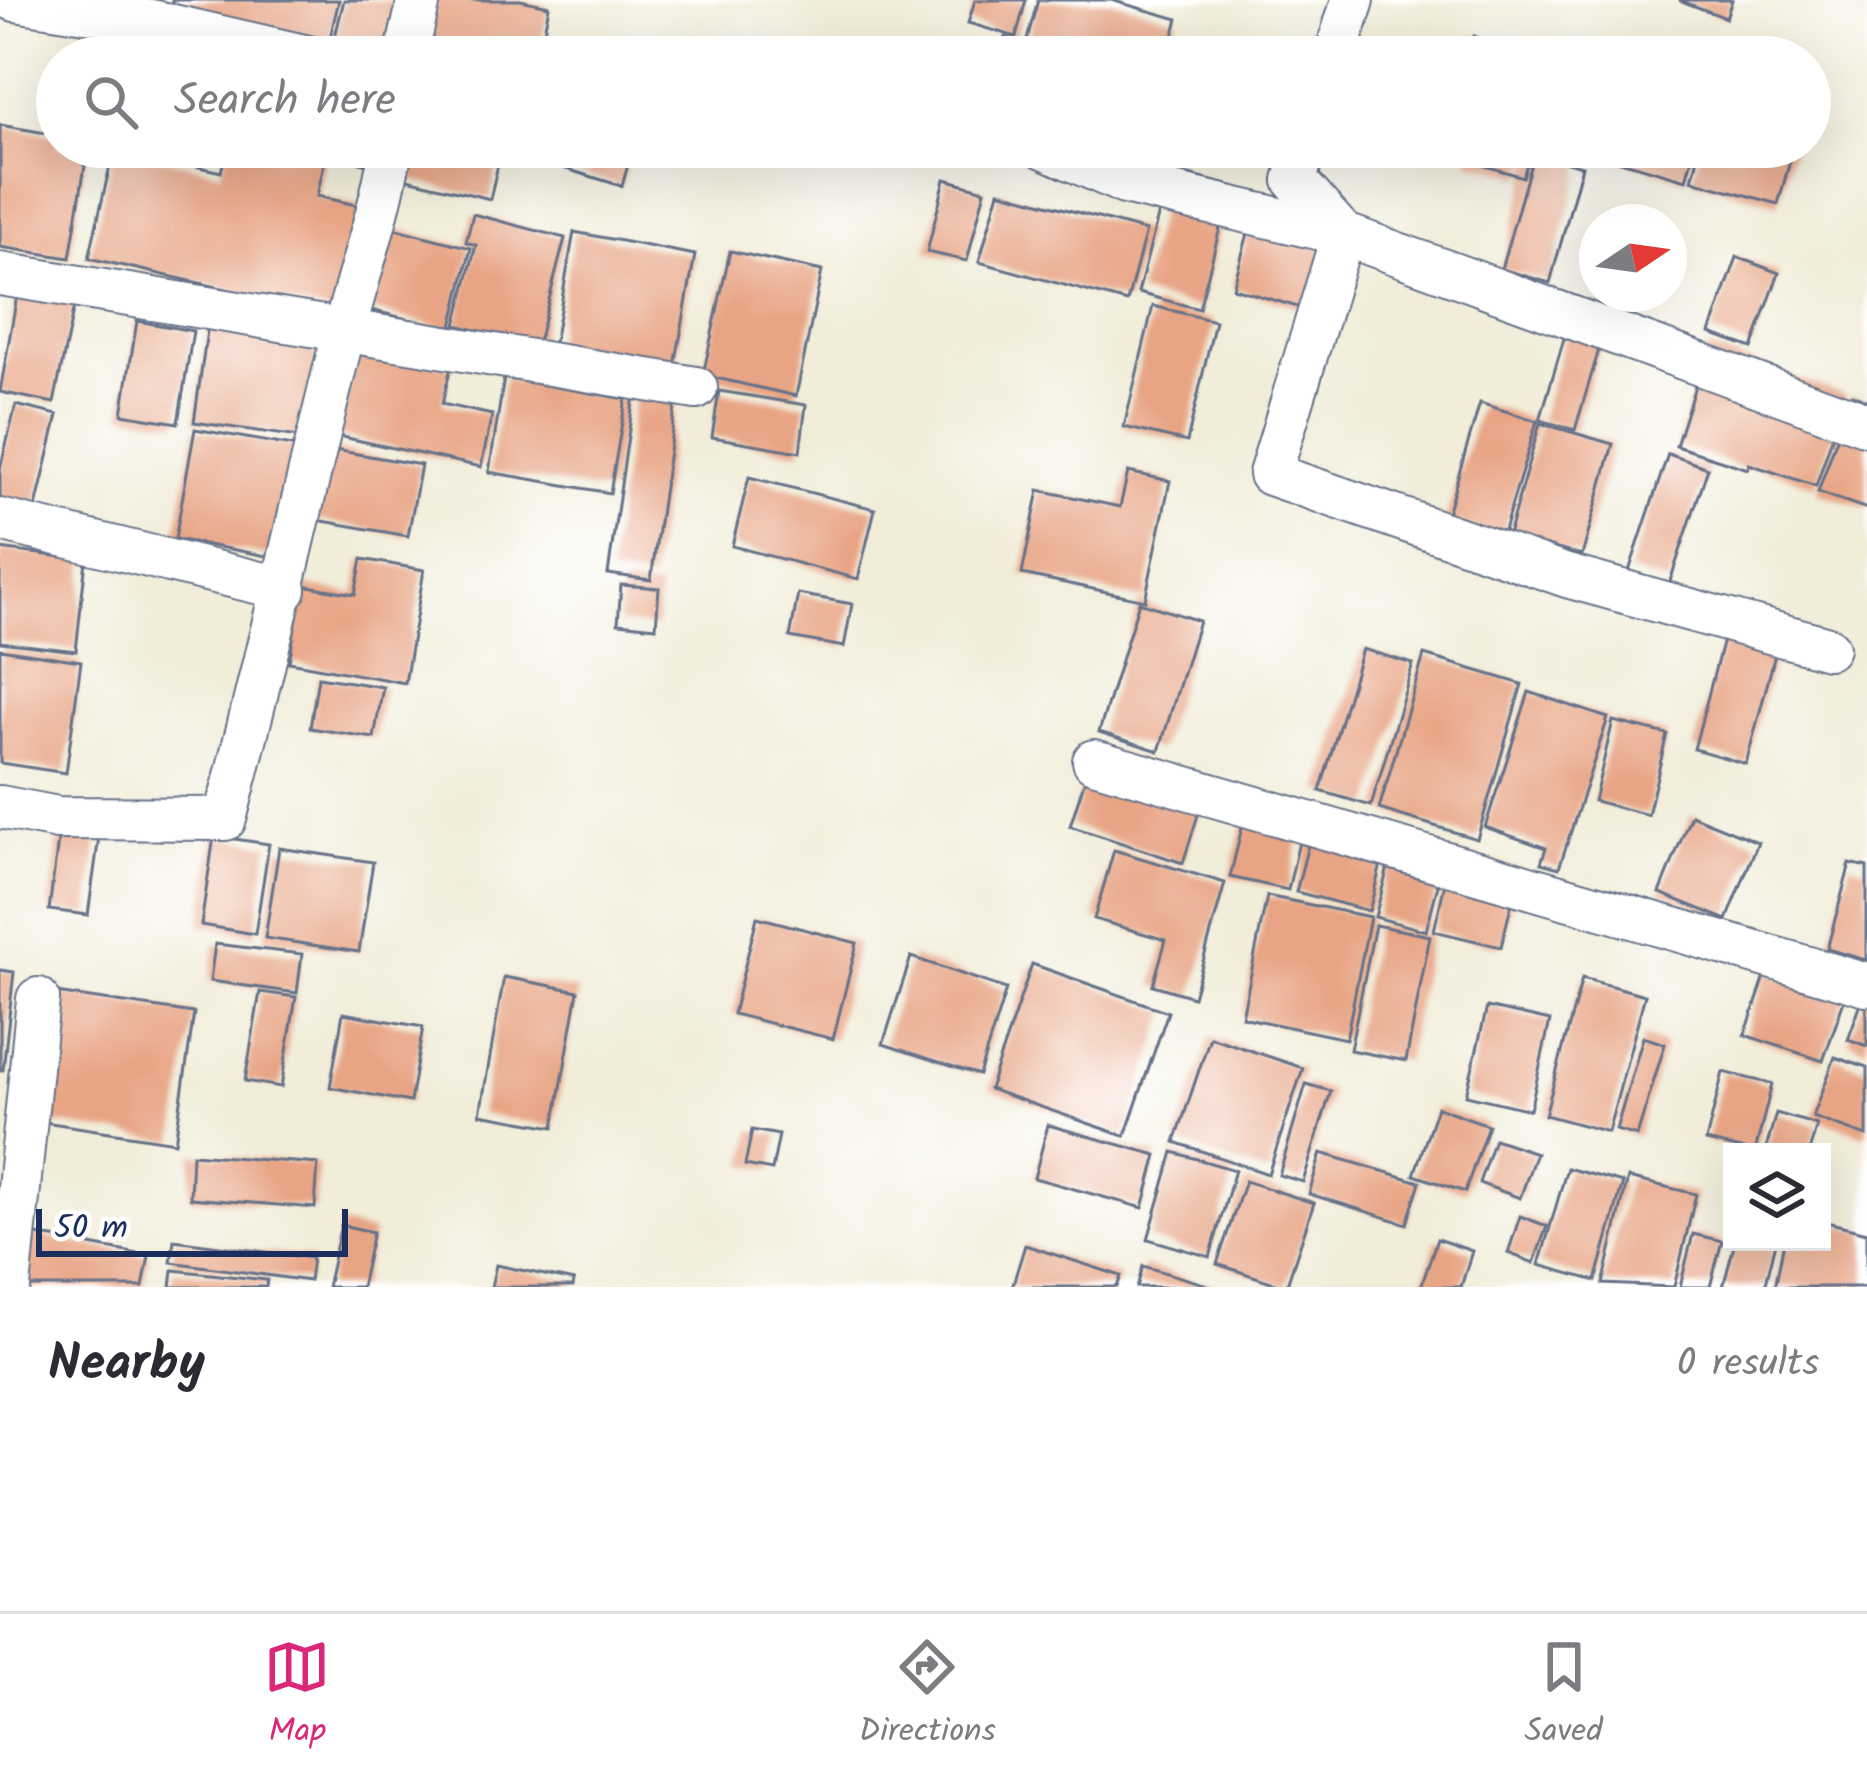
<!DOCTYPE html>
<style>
:root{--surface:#fff;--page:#f7f7f7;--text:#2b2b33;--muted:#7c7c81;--line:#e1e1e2;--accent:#db2777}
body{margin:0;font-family:Kalam,sans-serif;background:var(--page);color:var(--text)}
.controls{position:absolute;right:36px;bottom:36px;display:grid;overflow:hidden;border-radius:0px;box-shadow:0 12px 48px #0002}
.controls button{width:108px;height:108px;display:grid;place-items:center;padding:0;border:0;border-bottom:3px solid var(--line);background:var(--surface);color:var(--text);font:60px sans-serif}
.compass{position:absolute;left:1579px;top:204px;width:108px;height:108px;border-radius:50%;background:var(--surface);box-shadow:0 12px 48px #0002;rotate:77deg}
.scale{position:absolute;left:36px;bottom:30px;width:312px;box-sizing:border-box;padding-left:12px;border:6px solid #1b2f5e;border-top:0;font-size:33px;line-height:42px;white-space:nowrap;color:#1b2f5e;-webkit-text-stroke:9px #fff;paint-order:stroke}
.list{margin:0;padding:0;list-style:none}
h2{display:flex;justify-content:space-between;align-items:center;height:156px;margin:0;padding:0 48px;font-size:51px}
h2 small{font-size:39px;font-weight:400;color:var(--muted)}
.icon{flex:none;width:66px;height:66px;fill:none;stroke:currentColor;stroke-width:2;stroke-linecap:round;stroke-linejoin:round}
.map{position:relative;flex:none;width:1867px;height:1287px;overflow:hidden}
.search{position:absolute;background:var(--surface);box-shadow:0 12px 48px #0002;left:36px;right:36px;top:36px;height:132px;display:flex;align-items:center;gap:30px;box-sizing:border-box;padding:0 42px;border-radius:66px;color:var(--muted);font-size:45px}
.sheet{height:324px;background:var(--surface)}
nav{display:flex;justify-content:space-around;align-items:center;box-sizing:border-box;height:168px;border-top:3px solid var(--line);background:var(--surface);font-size:33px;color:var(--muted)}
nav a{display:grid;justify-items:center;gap:6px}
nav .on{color:var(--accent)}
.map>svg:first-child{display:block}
</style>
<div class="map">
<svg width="1867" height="1287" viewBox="0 0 1867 1287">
<rect width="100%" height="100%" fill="#fff"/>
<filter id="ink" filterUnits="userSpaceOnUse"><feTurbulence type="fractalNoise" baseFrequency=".00833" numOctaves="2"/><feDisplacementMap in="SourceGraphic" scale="24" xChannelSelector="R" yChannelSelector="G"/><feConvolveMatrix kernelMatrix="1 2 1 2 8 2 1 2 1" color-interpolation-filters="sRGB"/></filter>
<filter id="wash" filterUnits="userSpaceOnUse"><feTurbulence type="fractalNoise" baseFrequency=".004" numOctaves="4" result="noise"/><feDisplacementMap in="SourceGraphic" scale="48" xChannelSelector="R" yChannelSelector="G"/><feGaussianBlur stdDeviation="2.7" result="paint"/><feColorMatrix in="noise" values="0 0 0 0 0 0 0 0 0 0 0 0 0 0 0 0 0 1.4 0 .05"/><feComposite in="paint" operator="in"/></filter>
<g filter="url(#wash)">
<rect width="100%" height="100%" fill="#f1edd9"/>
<g id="blocks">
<g fill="#e8a585">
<polygon points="172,0 339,0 328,46 170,9"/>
<polygon points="344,0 397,0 384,57 333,45"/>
<polygon points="436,0 520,0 549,6 539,57 424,57"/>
<polygon points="975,0 1026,0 1016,37 968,23"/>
<polygon points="1038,0 1111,0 1178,19 1167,57 1000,57 1005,37 1026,43"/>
<polygon points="1679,0 1732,0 1726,18"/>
<polygon points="144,29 257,57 138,57"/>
<polygon points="698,36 751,50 749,57 692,57"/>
<polygon points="1474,36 1513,51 1510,57 1466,57"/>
<polygon points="0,125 57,135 57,147 88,147 70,258 0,247"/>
<polygon points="156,147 191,147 189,156"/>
<polygon points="227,147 309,147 327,151 317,196 369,208 345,316 89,258 114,148 221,172"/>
<polygon points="346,147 384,147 380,167 344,159"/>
<polygon points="410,147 502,147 490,199 403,178"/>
<polygon points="573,147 633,147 622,186 566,169"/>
<polygon points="1472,147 1506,147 1530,154 1523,177 1468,161"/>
<polygon points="1571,147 1614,147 1611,160"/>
<polygon points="1621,147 1695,147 1686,180 1617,160"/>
<polygon points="1701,147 1794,147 1778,204 1692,180"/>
<polygon points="1534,153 1582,166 1550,283 1501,269"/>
<polygon points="1170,170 1231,186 1199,309 1138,293"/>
<polygon points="945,179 985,190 967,261 927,252"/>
<polygon points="999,191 1146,231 1127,302 979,262"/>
<polygon points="473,214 565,238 537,346 456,325 476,245 466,242"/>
<polygon points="1250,226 1328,249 1311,311 1233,288"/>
<polygon points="392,228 471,248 451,330 371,310"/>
<polygon points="574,232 695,255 675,366 554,343"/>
<polygon points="730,251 822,271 796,396 703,375"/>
<polygon points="1737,257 1779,273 1752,348 1710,333"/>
<polygon points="19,284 76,296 54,403 0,392"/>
<polygon points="1153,306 1215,321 1187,442 1124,427"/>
<polygon points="137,321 193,331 178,423 122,414"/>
<polygon points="208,324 319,340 306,438 194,422"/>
<polygon points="1566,332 1601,343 1575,430 1540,420"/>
<polygon points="357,346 451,367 442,404 492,415 481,467 338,436"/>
<polygon points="1707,348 1779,371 1766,413 1780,373 1846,395 1816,486 1749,464 1748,469 1676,446"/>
<polygon points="504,378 626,399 610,493 489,472"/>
<polygon points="719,391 806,405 800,452 712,437"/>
<polygon points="634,395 676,401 651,580 608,574"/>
<polygon points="1852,395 1867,401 1867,509 1818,492"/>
<polygon points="1480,403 1537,421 1502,537 1445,520"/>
<polygon points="16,405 58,415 35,511 0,502 0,469"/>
<polygon points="1540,423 1613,444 1582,556 1508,535"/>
<polygon points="195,429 298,447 278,558 175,539"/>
<polygon points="329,449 421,465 408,536 317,520"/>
<polygon points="1668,454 1708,468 1669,584 1629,571"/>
<polygon points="1128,472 1170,481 1145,600 1022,574 1039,490 1120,507"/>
<polygon points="749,477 875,509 858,579 732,546"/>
<polygon points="0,549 86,560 76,651 0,642"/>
<polygon points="362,559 424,570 405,683 289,662 302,585 355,594"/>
<polygon points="621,585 659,588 656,627 618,623"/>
<polygon points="798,594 852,604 844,647 790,637"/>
<polygon points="1139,602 1199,621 1159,751 1099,732"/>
<polygon points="1724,636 1776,651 1746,764 1694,749"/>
<polygon points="0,649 81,661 66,773 0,763"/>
<polygon points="1362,649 1413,664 1371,806 1320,791"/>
<polygon points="1424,655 1522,684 1477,839 1379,809"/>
<polygon points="318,677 383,687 374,738 310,728"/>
<polygon points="1529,692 1608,718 1559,868 1541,863 1546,848 1485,827"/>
<polygon points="1613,721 1667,734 1648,815 1594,801"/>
<polygon points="1095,747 1208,783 1183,863 1070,826"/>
<polygon points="1247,807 1304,820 1288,890 1230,877"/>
<polygon points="62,809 102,815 88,915 49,910"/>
<polygon points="1316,814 1389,833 1369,911 1296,892"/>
<polygon points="1691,815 1758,842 1727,920 1660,893"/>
<polygon points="214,836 269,844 255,934 201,925"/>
<polygon points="1395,840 1446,854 1426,931 1375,917"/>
<polygon points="279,848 373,862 359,952 265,938"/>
<polygon points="1114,850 1225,883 1193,997 1153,985 1166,940 1094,919"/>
<polygon points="1452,853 1520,869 1501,947 1434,931"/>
<polygon points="1850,864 1867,868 1867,960 1827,949"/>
<polygon points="1267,896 1370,917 1346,1039 1242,1017"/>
<polygon points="757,917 857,943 833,1039 733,1014"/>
<polygon points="1375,925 1430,936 1406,1061 1350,1050"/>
<polygon points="215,944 302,954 297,993 210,981"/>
<polygon points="911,957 1006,989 979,1075 883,1044"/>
<polygon points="1032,964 1168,1012 1125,1136 989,1089"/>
<polygon points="0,970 14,972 3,1070 0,1070"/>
<polygon points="1767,971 1845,998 1823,1061 1745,1035"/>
<polygon points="504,977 578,991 554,1127 480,1114"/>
<polygon points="1582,978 1645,995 1608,1132 1545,1115"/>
<polygon points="1867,987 1867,1047 1848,1040"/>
<polygon points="49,992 194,1013 175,1142 31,1120"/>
<polygon points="260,992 296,997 281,1087 245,1081"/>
<polygon points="1487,1007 1550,1021 1530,1110 1466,1095"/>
<polygon points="343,1013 423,1027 410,1102 330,1087"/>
<polygon points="1210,1037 1303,1068 1268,1174 1175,1142"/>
<polygon points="1643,1037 1665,1044 1637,1136 1616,1130"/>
<polygon points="1835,1057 1867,1068 1867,1136 1813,1117"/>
<polygon points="1723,1072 1772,1084 1755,1152 1706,1141"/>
<polygon points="1306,1084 1331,1091 1303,1182 1279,1175"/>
<polygon points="1437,1107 1488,1125 1465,1192 1414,1175"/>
<polygon points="1776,1113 1817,1125 1809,1152 1765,1152"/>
<polygon points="1048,1125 1157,1155 1143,1208 1034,1178"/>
<polygon points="752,1130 779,1135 772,1170 745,1165"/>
<polygon points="1494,1139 1536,1153 1520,1198 1479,1183"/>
<polygon points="1173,1152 1235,1170 1210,1257 1148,1239"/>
<polygon points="1321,1153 1420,1182 1407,1224 1309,1194"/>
<polygon points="192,1154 318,1164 315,1208 190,1198"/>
<polygon points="1567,1168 1623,1183 1596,1281 1539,1265"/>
<polygon points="1628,1178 1696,1194 1674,1287 1603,1284"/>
<polygon points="1245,1181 1314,1203 1286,1287 1217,1264"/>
<polygon points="1520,1216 1547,1226 1534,1263 1508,1253"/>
<polygon points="1822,1221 1867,1232 1867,1287 1775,1287 1784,1242 1822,1242"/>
<polygon points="341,1225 373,1232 361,1287 327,1287"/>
<polygon points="26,1233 149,1256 143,1287 16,1287"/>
<polygon points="1693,1234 1722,1241 1710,1287 1680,1287"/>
<polygon points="1437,1239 1472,1251 1461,1287 1421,1287"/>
<polygon points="174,1240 312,1258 309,1281 171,1262"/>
<polygon points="1735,1242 1776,1242 1765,1287 1723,1287"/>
<polygon points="1025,1245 1121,1276 1117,1287 1012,1287"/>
<polygon points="496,1265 574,1281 573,1287 491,1287"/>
<polygon points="1143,1266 1211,1286 1211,1287 1137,1287"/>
<polygon points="173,1270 267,1280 266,1287 171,1287"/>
</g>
</g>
</g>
<g filter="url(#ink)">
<use href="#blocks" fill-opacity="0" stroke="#667289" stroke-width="3"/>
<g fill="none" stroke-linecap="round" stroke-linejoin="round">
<g stroke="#667289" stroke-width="46">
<g id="street">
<polyline points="15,0 151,21 308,57"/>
<polyline points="406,57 419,0"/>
<polyline points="1335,57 1353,0"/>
<polyline points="1044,147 1125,183 1343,234 1867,425"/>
<polyline points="1305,147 1295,180 1343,234 1270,474 1567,576 1828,648"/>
<polyline points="0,274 696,388"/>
<polyline points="0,520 285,589"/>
<polyline points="1094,761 1867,985"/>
<path d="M0 807 58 818 225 819C267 658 303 496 343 335 359 271 381 212 391 147"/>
<polyline points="9,1287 38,999"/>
</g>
</g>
<use href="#street" stroke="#fff" stroke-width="42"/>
</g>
</g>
</svg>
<div class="controls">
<button><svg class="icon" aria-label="layers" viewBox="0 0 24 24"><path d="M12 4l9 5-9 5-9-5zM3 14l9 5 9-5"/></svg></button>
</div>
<svg class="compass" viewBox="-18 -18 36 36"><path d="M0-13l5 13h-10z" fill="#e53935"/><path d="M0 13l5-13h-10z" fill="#7c7c81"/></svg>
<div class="scale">50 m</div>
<div class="search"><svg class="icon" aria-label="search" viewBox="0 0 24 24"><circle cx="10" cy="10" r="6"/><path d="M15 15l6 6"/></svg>Search here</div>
</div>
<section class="sheet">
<h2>Nearby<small>0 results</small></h2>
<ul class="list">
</ul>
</section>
<nav>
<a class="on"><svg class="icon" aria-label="map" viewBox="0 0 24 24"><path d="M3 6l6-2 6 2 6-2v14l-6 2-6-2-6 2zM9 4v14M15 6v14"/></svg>Map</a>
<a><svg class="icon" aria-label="directions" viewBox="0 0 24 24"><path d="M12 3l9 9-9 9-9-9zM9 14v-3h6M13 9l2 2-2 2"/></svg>Directions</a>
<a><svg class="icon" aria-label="saved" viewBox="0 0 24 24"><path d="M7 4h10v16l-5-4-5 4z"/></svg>Saved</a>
</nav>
